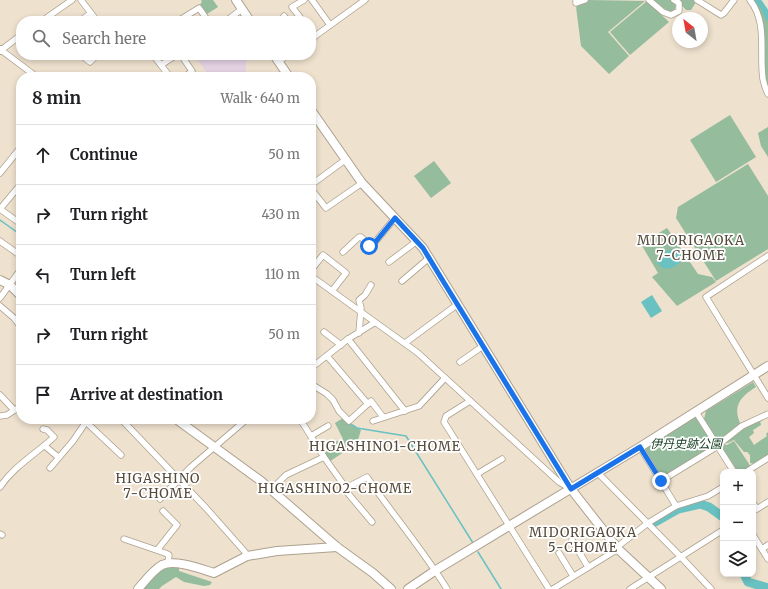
<!DOCTYPE html>
<meta charset="utf-8">
<style>
:root{--surface:#fff;--page:#f6f6f6;--text:#202124;--muted:#757577;--line:#e0e0e0}
body{margin:0;font-family:Merriweather,"Noto Sans JP",serif;background:var(--page);color:var(--text)}
.controls{position:absolute;right:12px;bottom:12px;display:grid;overflow:hidden;border-radius:8px;box-shadow:0 2px 6px #0003}
.controls button{width:36px;height:36px;display:grid;place-items:center;padding:0;border:0;border-bottom:1px solid var(--line);background:var(--surface);color:var(--text);font:20px sans-serif}
.compass{position:absolute;left:672px;top:12px;width:36px;height:36px;border-radius:50%;background:var(--surface);box-shadow:0 2px 6px #0003;rotate:329deg}
.stop{position:absolute;width:12px;height:12px;margin:-9px;border:3px solid #1a73e8;border-radius:50%;background:#fff}
.stop.end{background:#1a73e8;border-color:#fff;box-shadow:0 1px 4px #0008}
.list{margin:0;padding:0;list-style:none}
h2{display:flex;justify-content:space-between;align-items:center;height:52px;margin:0;padding:0 16px;font-size:17px}
h2 small{font-size:13px;font-weight:400;color:var(--muted)}
.list li{display:grid;grid-template-columns:26px 1fr auto;gap:12px;align-items:center;box-sizing:border-box;height:60px;padding:0 16px;border-top:1px solid var(--line)}
.list b{display:block;font-size:15px;white-space:nowrap}
.list em{font-size:13px;font-style:normal;color:var(--muted)}
.icon{flex:none;width:22px;height:22px;fill:none;stroke:currentColor;stroke-width:2;stroke-linecap:round;stroke-linejoin:round}
.map{position:relative;flex:none;width:768px;height:589px;overflow:hidden}
.search{position:absolute;background:var(--surface);box-shadow:0 2px 6px #0003;left:16px;top:16px;width:300px;height:44px;display:flex;align-items:center;gap:10px;box-sizing:border-box;padding:0 14px;border-radius:16px;color:var(--muted);font-size:15px}
.panel{position:absolute;background:var(--surface);box-shadow:0 2px 6px #0003;left:16px;top:72px;width:300px;height:352px;border-radius:16px}
.map>svg:first-child{display:block}
</style>
<div class="map">
<svg width="768" height="589" viewBox="0 0 768 589">
<rect width="100%" height="100%" fill="#eee1ce"/>
<polygon fill="#e5d3e4" points="194,55 247,55 245,77 210,77"/>
<g fill="#94bc9d">
<polygon points="201,0 213,0 218,7 207,14 200,4 202,2"/>
<polygon points="588,0 645,1 608,32 629,56 609,74 581,46 576,7"/>
<polygon points="653,0 671,0 676,6 673,12 669,12"/>
<polygon points="677,0 694,0 696,2 691,10 686,10"/>
<polygon points="752,0 760,0 768,14 768,91 764,78 765,43 763,25"/>
<polygon points="647,1 669,22 630,55 610,32"/>
<polygon points="730,115 756,157 716,182 690,140"/>
<polygon points="768,127 768,157 761,146 758,133"/>
<polygon points="434,161 451,183 431,198 414,176"/>
<polygon points="748,164 768,196 768,249 716,281 676,218 678,207"/>
<polygon points="667,228 698,274 712,277 716,282 677,306 652,277 658,273 641,244"/>
<path d="M753 382 756 387C740 397 732 406 741 425L718 442 704 419 706 411Z"/>
<polygon points="695,416 716,446 662,478 642,449"/>
<polygon points="343,418 349,424 361,430 357,443 329,462 320,447 343,439 335,423"/>
<polygon points="760,420 761,425 753,430 754,433 749,437 754,445 767,436 766,434 768,432 768,455 754,464 750,463 750,455 747,452 744,452 734,440 728,443 724,443 738,431"/>
<polygon points="734,441 751,467 742,472 738,472 721,446 723,444 727,445"/>
<polygon points="168,566 179,567 179,571 212,582 210,585 204,586 184,582 176,577 162,586 159,589 142,589 161,569"/>
</g>
<g fill="#69c1c2">
<path d="M669 250C676 252 680 253 681 261 674 269 662 273 657 261L659 256Z"/>
<polygon points="652,295 662,311 651,318 641,302"/>
</g>
<g fill="none" stroke-linecap="round" stroke-linejoin="round">
<g stroke="#69c1c2" stroke-width="1.5">
<polyline points="0,220 21,235"/>
<polyline points="349,423 357,428 406,436 473,543"/>
<polyline points="478,552 501,589"/>
</g>
<polyline stroke="#69c1c2" stroke-width="5.5" points="758,0 765,10 768,18"/>
<g stroke="#69c1c2" stroke-width="9">
<polyline points="655,522 678,509 700,504 709,507 723,517"/>
<polyline points="744,574 748,582 768,588"/>
</g>
<g stroke="#ada18f" stroke-width="7">
<g id="street">
<polyline points="81,0 97,21"/>
<polyline points="312,0 330,25"/>
<polyline points="576,0 576,3 585,0"/>
<polyline points="649,0 663,12 671,15 679,11 679,3 674,0"/>
<polyline points="697,0 721,15 724,13 734,0"/>
<path d="M750 0C768 23 759 53 763 79 764 84 766 90 768 94"/>
<polyline points="284,16 288,21"/>
<polyline points="42,21 72,0"/>
<polyline points="80,21 91,13"/>
<polyline points="178,21 199,8 208,21"/>
<polyline points="226,21 242,9"/>
<polyline points="303,21 292,7 304,0"/>
<polyline points="311,31 315,36"/>
<polyline points="311,39 365,0"/>
<polyline points="1,50 37,77"/>
<polyline points="0,51 21,35"/>
<polyline points="81,55 90,62 97,55"/>
<polyline points="153,55 161,65 176,55"/>
<polyline points="181,55 192,71 185,77"/>
<polyline points="278,62 288,55"/>
<polyline points="161,65 170,77"/>
<polyline points="0,173 21,147"/>
<polyline points="21,184 0,209 21,224"/>
<polyline points="311,185 345,160"/>
<polyline points="311,189 326,208 362,183"/>
<polyline points="0,241 21,256"/>
<polyline points="343,252 359,237 361,237 371,247 395,218"/>
<polyline points="768,256 706,297 768,398"/>
<polyline points="389,262 417,241"/>
<polyline points="311,270 323,255 346,273 332,291"/>
<polyline points="311,276 418,353 559,482 569,488"/>
<polyline points="402,281 429,258"/>
<polyline points="0,298 21,269"/>
<polyline points="0,306 14,318 21,327"/>
<polyline points="324,332 341,345"/>
<polyline points="359,333 361,308 359,300 365,295 371,285"/>
<polyline points="348,339 405,411"/>
<polyline points="405,343 458,304"/>
<polyline points="327,356 368,404"/>
<polyline points="460,362 483,346"/>
<polyline points="311,368 348,339 374,323"/>
<polyline points="311,384 327,394 333,400 339,411 349,421 371,401 383,417"/>
<polyline points="0,395 14,410"/>
<polyline points="470,401 446,416 444,422 549,589"/>
<polyline points="696,412 734,472"/>
<polyline points="0,416 7,415 21,406"/>
<polyline points="121,419 206,508 245,552 247,556"/>
<polyline points="300,419 324,457 346,488 346,491 372,522"/>
<polyline points="373,421 419,406 445,378"/>
<polyline points="86,422 121,455"/>
<polyline points="311,436 328,426"/>
<polyline points="718,445 742,426 768,414"/>
<polyline points="45,446 58,457"/>
<polyline points="640,447 676,506"/>
<polyline points="50,468 73,441 88,419"/>
<polyline points="746,472 768,458"/>
<polyline points="598,473 681,557 711,589"/>
<polyline points="477,474 502,459"/>
<polyline points="661,481 718,446"/>
<path d="M0 487C14 466 36 454 54 437L47 430 43 429"/>
<path d="M346 488 367 477C393 515 423 550 447 589"/>
<polyline points="271,490 286,475 324,457"/>
<polyline points="160,499 191,467 247,419"/>
<polyline points="753,503 757,509 768,502"/>
<polyline points="0,534 2,535"/>
<polyline points="753,535 768,559"/>
<polyline points="124,539 165,553 169,555 168,563"/>
<polyline points="572,540 588,567"/>
<polyline points="617,547 648,523 676,506 708,496 723,487"/>
<polyline points="158,549 177,525 163,511"/>
<polyline points="762,549 768,545"/>
<polyline points="559,553 573,576"/>
<polyline points="553,589 618,549"/>
<polyline points="630,589 723,530"/>
</g>
</g>
<g stroke="#ada18f" stroke-width="10">
<g id="secondary">
<polyline points="236,0 250,21"/>
<polyline points="0,50 1,50"/>
<polyline points="274,55 289,77"/>
<polyline points="311,110 362,183 423,248 571,489 618,549 661,589"/>
<polyline points="0,280 10,285 21,296"/>
<polyline points="176,419 261,481 337,547 373,573 391,589"/>
<path d="M138 589C145 581 153 570 162 565 175 559 201 569 214 573L247 556 277 551 337 547"/>
<polyline points="408,589 436,570 640,447 768,366"/>
</g>
</g>
<use href="#street" stroke="#fff" stroke-width="5.5"/>
<use href="#secondary" stroke="#fff" stroke-width="8"/>
</g>
<g fill="none" stroke-linecap="round" stroke-linejoin="round">
<polyline stroke="#1a73e8" stroke-width="5" points="369,246 373,245 395,218 423,248 443,281 571,489 640,447 661,481"/>
</g>
<g text-anchor="middle" dominant-baseline="central" stroke-width="3.5" stroke-linejoin="round" paint-order="stroke">
<g font-size="12" font-style="italic" fill="#103b1f" stroke="#fff">
<text x="686" y="443">伊丹史跡公園</text>
</g>
<g font-size="13" letter-spacing="1" fill="#564b3b" stroke="#fff">
<text x="691" y="240">MIDORIGAOKA<tspan x="691" dy="15">7-CHOME</tspan></text>
<text x="385" y="446">HIGASHINO1-CHOME</text>
<text x="158" y="478">HIGASHINO<tspan x="158" dy="15">7-CHOME</tspan></text>
<text x="335" y="488">HIGASHINO2-CHOME</text>
<text x="583" y="532">MIDORIGAOKA<tspan x="583" dy="15">5-CHOME</tspan></text>
</g>
</g>
</svg>
<div class="controls">
<button>+</button>
<button>−</button>
<button><svg class="icon" aria-label="layers" viewBox="0 0 24 24"><path d="M12 4l9 5-9 5-9-5zM3 14l9 5 9-5"/></svg></button>
</div>
<svg class="compass" viewBox="-18 -18 36 36"><path d="M0-13l5 13h-10z" fill="#e53935"/><path d="M0 13l5-13h-10z" fill="#757577"/></svg>
<div class="stop" style="left:369px;top:246px"></div>
<div class="stop end" style="left:661px;top:481px"></div>
<div class="search"><svg class="icon" aria-label="search" viewBox="0 0 24 24"><circle cx="10" cy="10" r="6"/><path d="M15 15l6 6"/></svg>Search here</div>
<section class="panel">
<h2>8 min<small>Walk · 640 m</small></h2>
<ul class="list">
<li><svg class="icon" aria-label="ahead" viewBox="0 0 24 24"><path d="M12 20V5M6 11l6-6 6 6"/></svg><div><b>Continue</b></div><em>50 m</em></li>
<li><svg class="icon" aria-label="right" viewBox="0 0 24 24"><path d="M7 20v-9h11M14 6l5 5-5 5"/></svg><div><b>Turn right</b></div><em>430 m</em></li>
<li><svg class="icon" aria-label="left" viewBox="0 0 24 24"><path d="M17 20v-9H6M10 6l-5 5 5 5"/></svg><div><b>Turn left</b></div><em>110 m</em></li>
<li><svg class="icon" aria-label="right" viewBox="0 0 24 24"><path d="M7 20v-9h11M14 6l5 5-5 5"/></svg><div><b>Turn right</b></div><em>50 m</em></li>
<li><svg class="icon" aria-label="arrive" viewBox="0 0 24 24"><path d="M6 21V4h12l-3 4 3 4H6"/></svg><div><b>Arrive at destination</b></div></li>
</ul>
</section>
</div>
